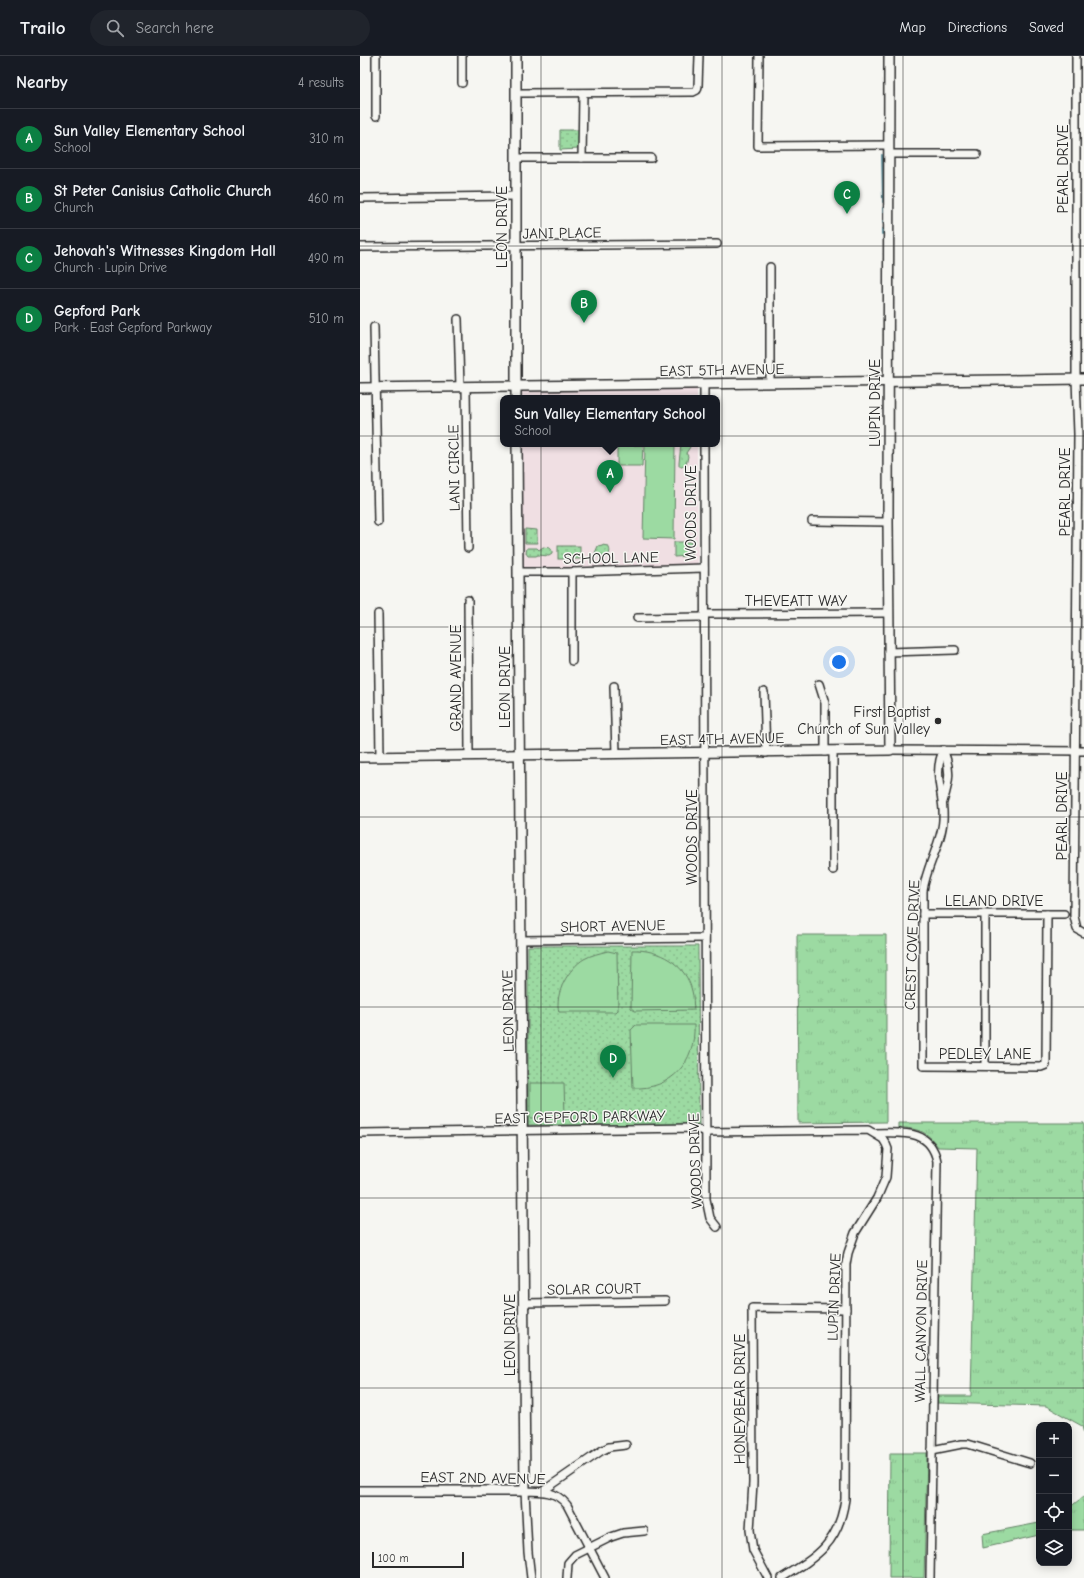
<!DOCTYPE html>
<meta charset="utf-8">
<style>
:root{--surface:#171b24;--page:#20242c;--text:#f1f3f6;--muted:#9ea1a6;--line:#363941;--accent:#0b8043}
body{margin:0;font-family:"Comic Neue",sans-serif;background:var(--page);color:var(--text)}
.controls{position:absolute;right:12px;bottom:12px;display:grid;overflow:hidden;border-radius:8px;box-shadow:0 2px 10px #0003}
.controls button{width:36px;height:36px;display:grid;place-items:center;padding:0;border:0;border-bottom:1px solid var(--line);background:var(--surface);color:var(--text);font:20px sans-serif}
.scale{position:absolute;left:12px;bottom:10px;width:92px;box-sizing:border-box;padding-left:4px;border:2px solid #2b2b2b;border-top:0;font-size:11px;line-height:14px;white-space:nowrap;color:#2b2b2b;-webkit-text-stroke:3px #f6f6f2;paint-order:stroke}
.you{position:absolute;left:479px;top:606px;width:14px;height:14px;margin:-10px;border:3px solid #fff;border-radius:50%;background:#1a73e8;box-shadow:0 0 0 6px #1a73e833}
.badge{display:grid;place-items:center;width:26px;height:26px;border-radius:50%;background:var(--accent);color:#fff;font-size:13px;font-weight:700}
.pin{position:absolute;translate:-50% -33px;filter:drop-shadow(0 1px 2px #0008)}
.pin::after{content:'';position:absolute;top:21px;width:14px;height:12px;background:inherit;clip-path:polygon(0 0,100% 0,50% 100%)}
.popup{position:absolute;left:140px;top:339px;width:220px;height:52px;box-sizing:border-box;display:grid;place-content:center;border-radius:8px;background:var(--surface);filter:drop-shadow(0 1px 3px #0005);font-size:13px;white-space:nowrap;color:var(--muted)}
.popup b{font-size:15px;color:var(--text)}
.popup::after{content:'';position:absolute;left:50%;top:100%;margin-left:-8px;border:8px solid transparent;border-top-color:var(--surface)}
.list{margin:0;padding:0;list-style:none}
h2{display:flex;justify-content:space-between;align-items:center;height:52px;margin:0;padding:0 16px;font-size:17px}
h2 small{font-size:13px;font-weight:400;color:var(--muted)}
.list li{display:grid;grid-template-columns:26px 1fr auto;gap:12px;align-items:center;box-sizing:border-box;height:60px;padding:0 16px;border-top:1px solid var(--line)}
.list b{display:block;font-size:15px;white-space:nowrap}
.list p{margin:0;font-size:13px;white-space:nowrap;color:var(--muted)}
.list em{font-size:13px;font-style:normal;color:var(--muted)}
.icon{flex:none;width:22px;height:22px;fill:none;stroke:currentColor;stroke-width:2;stroke-linecap:round;stroke-linejoin:round}
.map{position:relative;flex:none;width:724px;height:1522px;overflow:hidden}
header{display:flex;align-items:center;gap:24px;box-sizing:border-box;height:56px;padding:0 20px;background:var(--surface);border-bottom:1px solid var(--line)}
header strong{font-size:19px}
nav{display:flex;gap:22px;margin-inline-start:auto;font-size:14px}
.search{width:280px;height:36px;background:var(--page);display:flex;align-items:center;gap:10px;box-sizing:border-box;padding:0 14px;border-radius:22px;color:var(--muted);font-size:15px}
main{display:flex}
aside{flex:1;background:var(--surface)}
.map>svg:first-child{display:block}
</style>
<header>
<strong>Trailo</strong>
<div class="search"><svg class="icon" aria-label="search" viewBox="0 0 24 24"><circle cx="10" cy="10" r="6"/><path d="M15 15l6 6"/></svg>Search here</div>
<nav><a>Map</a><a>Directions</a><a>Saved</a></nav>
</header>
<main>
<aside>
<h2>Nearby<small>4 results</small></h2>
<ul class="list">
<li><span class="badge">A</span><div><b>Sun Valley Elementary School</b><p>School</p></div><em>310 m</em></li>
<li><span class="badge">B</span><div><b>St Peter Canisius Catholic Church</b><p>Church</p></div><em>460 m</em></li>
<li><span class="badge">C</span><div><b>Jehovah's Witnesses Kingdom Hall</b><p>Church · Lupin Drive</p></div><em>490 m</em></li>
<li><span class="badge">D</span><div><b>Gepford Park</b><p>Park · East Gepford Parkway</p></div><em>510 m</em></li>
</ul>
</aside>
<div class="map">
<svg width="724" height="1522" viewBox="0 0 724 1522">
<defs>
<pattern id="grass-tufts" width="24" height="20" patternUnits="userSpaceOnUse"><rect width="24" height="20" fill="#9cdaa2"/><path d="M3 7l-1-3M5 7V3M7 7l1-3M15 17l-1-3M17 17v-4M19 17l1-3" fill="none" stroke="#87bb8c"/></pattern>
<pattern id="park-dots" width="8" height="8" patternUnits="userSpaceOnUse"><rect width="8" height="8" fill="#9cdaa2"/><path d="M2 2h.1M6 6h.1" fill="none" stroke="#87bb8c" stroke-width="1.8" stroke-linecap="round"/></pattern>
</defs>
<rect width="100%" height="100%" fill="#f6f6f2"/>
<filter id="ink" filterUnits="userSpaceOnUse"><feTurbulence type="fractalNoise" baseFrequency=".025" numOctaves="2"/><feDisplacementMap in="SourceGraphic" scale="8" xChannelSelector="R" yChannelSelector="G"/><feConvolveMatrix kernelMatrix="1 2 1 2 8 2 1 2 1" color-interpolation-filters="sRGB"/></filter>
<g filter="url(#ink)">
<g fill="#f0dfe3">
<polygon points="337,333 337,342 162,342 162,334"/>
<polygon points="162,388 337,388 338,508 162,512"/>
</g>
<g fill="url(#grass-tufts)" stroke="#648266">
<polygon points="437,879 526,879 526,1066 438,1067"/>
<path d="M538 1067H724V1378L722 1370 686 1350 577 1347 578 1340H611L617 1092 578 1091C565 1073 559 1074 538 1071Z"/>
<polygon points="530,1397 567,1397 564,1522 529,1522"/>
<polygon points="724,1440 724,1474 709,1474 709,1452"/>
<polygon points="679,1467 679,1479 623,1492 622,1478"/>
</g>
<g fill="url(#park-dots)" stroke="#648266">
<polygon points="200,74 219,74 219,93 200,94"/>
<polygon points="321,388 329,388 330,391 326,397 328,400 326,410 319,410 319,407"/>
<polygon points="165,473 177,474 177,485 178,487 165,487"/>
<path d="M242 489 248 490C251 495 250 497 247 501L238 500 235 497 238 490Z"/>
<rect x="198" y="490" width="22" height="13"/>
<polygon points="183,491 190,492 192,495 192,498 189,500 178,499 176,500 168,500 166,497 167,492 177,492 179,494"/>
<polygon points="168,890 338,890 339,1069 168,1069"/>
</g>
<g fill="#9cdaa2" stroke="#648266">
<polygon points="285,388 315,388 314,483 283,482"/>
<polygon points="283,389 282,410 257,410 257,390"/>
<polygon points="314,486 331,486 331,499 329,500 314,501"/>
<path d="M272 894C299 893 326 908 332 935 334 941 333 948 334 954L275 955 271 952Z"/>
<path d="M248 895 257 897 258 954 256 956H199C194 937 209 912 224 903 231 899 240 897 248 895Z"/>
<path d="M276 969H334C336 1006 311 1034 273 1032L271 974Z"/>
<polygon points="170,1027 204,1027 205,1061 170,1062"/>
</g>
<g fill="none" stroke-linecap="round" stroke-linejoin="round">
<g stroke="#62909c" stroke-width="2">
<polyline points="522,99 523,146"/>
<polyline points="523,167 523,152"/>
<polyline points="522,173 522,178"/>
</g>
<g stroke="#2b2b2b" stroke-width="10">
<g id="street">
<polyline points="399,0 398,90 529,89"/>
<polyline points="716,0 716,323 718,378 714,860 717,873 724,877"/>
<polyline points="102,27 102,0"/>
<polyline points="162,37 333,36 337,34 338,30 339,0"/>
<polyline points="16,60 16,0"/>
<polyline points="529,98 617,98"/>
<polyline points="156,102 291,102"/>
<polyline points="222,102 223,37"/>
<polyline points="0,142 156,140"/>
<polyline points="0,191 357,188"/>
<polyline points="98,263 100,331"/>
<polyline points="14,271 18,466"/>
<polyline points="410,327 410,211"/>
<polyline points="344,328 344,342"/>
<polyline points="106,331 108,492"/>
<polyline points="344,388 346,1143 350,1162 357,1171"/>
<polyline points="452,465 528,466"/>
<polyline points="158,516 212,516 344,512"/>
<polyline points="108,544 109,700"/>
<polyline points="18,558 20,701"/>
<polyline points="344,558 528,557"/>
<polyline points="277,562 344,561"/>
<polyline points="528,596 595,594"/>
<polyline points="212,605 212,516"/>
<polyline points="459,628 465,647 465,696"/>
<polyline points="254,630 256,698"/>
<polyline points="404,636 406,697"/>
<polyline points="530,694 724,695"/>
<path d="M583 694C572 722 585 738 583 764 582 787 566 810 563 835V1010L681 1011 686 1009 687 858"/>
<path d="M583 694C592 713 589 727 583 746"/>
<polyline points="473,696 473,814"/>
<polyline points="563,858 704,858"/>
<polyline points="625,858 625,1010"/>
<polyline points="161,884 345,882"/>
<path d="M0 1077 333 1072 346 1076 508 1074 523 1083 526 1088 528 1093 526 1121 517 1142 495 1177 488 1197 486 1208 485 1443C479 1487 458 1500 422 1522"/>
<path d="M515 1077C541 1077 570 1072 577 1105L570 1522"/>
<polyline points="164,1247 305,1245"/>
<polyline points="572,1394 602,1388 608,1388 670,1407"/>
<polyline points="183,1435 241,1395 249,1391 266,1389"/>
<path d="M171 1522 168 1496 165 1435C183 1435 196 1435 207 1449L245 1522"/>
<polyline points="207,1522 208,1507 215,1499 251,1481 263,1477 284,1475"/>
<polyline points="408,1522 393,1494 390,1474 393,1427 392,1252 486,1253"/>
</g>
</g>
<g stroke="#2b2b2b" stroke-width="12">
<g id="secondary">
<polyline points="0,332 724,323"/>
<polyline points="156,342 156,0"/>
<polyline points="0,701 530,694 528,466 529,0"/>
<polyline points="0,1435 165,1435 157,388"/>
</g>
</g>
<use href="#street" stroke="#f6f6f2" stroke-width="7"/>
<use href="#secondary" stroke="#f6f6f2" stroke-width="9"/>
</g>
</g>
<path fill="none" stroke="#2b2b2b" stroke-width="1" stroke-opacity="0.55" d="M181 0V1522M362 0V1522M543 0V1522M0 190H724M0 380H724M0 571H724M0 761H724M0 951H724M0 1142H724M0 1332H724"/>
<circle fill="#2b2b2b" stroke="#f6f6f2" stroke-width="1.5" cx="578" cy="665" r="4"/>
<g text-anchor="middle" dominant-baseline="central" stroke-width="3" stroke-linejoin="round" paint-order="stroke">
<g font-size="15" fill="#2b2b2b" stroke="#f6f6f2">
<text transform="translate(703 113) rotate(-90)">PEARL DRIVE</text>
<text transform="translate(142 171) rotate(-90)">LEON DRIVE</text>
<text transform="translate(202 177) rotate(-1)">JANI PLACE</text>
<text transform="translate(362 314) rotate(-1)">EAST 5TH AVENUE</text>
<text transform="translate(515 347) rotate(-90)">LUPIN DRIVE</text>
<text transform="translate(94 412) rotate(-91)">LANI CIRCLE</text>
<text transform="translate(705 436) rotate(-90)">PEARL DRIVE</text>
<text transform="translate(331 457) rotate(-90)">WOODS DRIVE</text>
<text transform="translate(251 502) rotate(-1)">SCHOOL LANE</text>
<text x="436" y="545">THEVEATT WAY</text>
<text transform="translate(96 622) rotate(-90)">GRAND AVENUE</text>
<text transform="translate(145 631) rotate(-90)">LEON DRIVE</text>
<text transform="translate(362 683) rotate(-1)">EAST 4TH AVENUE</text>
<text transform="translate(702 760) rotate(-90)">PEARL DRIVE</text>
<text transform="translate(332 781) rotate(-90)">WOODS DRIVE</text>
<text x="634" y="845">LELAND DRIVE</text>
<text transform="translate(253 870) rotate(-1)">SHORT AVENUE</text>
<text transform="translate(552 889) rotate(-88)">CREST COVE DRIVE</text>
<text transform="translate(148 955) rotate(-91)">LEON DRIVE</text>
<text x="625" y="998">PEDLEY LANE</text>
<text transform="translate(220 1061) rotate(-1)">EAST GEPFORD PARKWAY</text>
<text transform="translate(335 1105) rotate(-92)">WOODS DRIVE</text>
<text transform="translate(234 1233) rotate(-1)">SOLAR COURT</text>
<text transform="translate(474 1241) rotate(-88)">LUPIN DRIVE</text>
<text transform="translate(561 1275) rotate(-89)">WALL CANYON DRIVE</text>
<text transform="translate(150 1279) rotate(-90)">LEON DRIVE</text>
<text transform="translate(380 1343) rotate(-90)">HONEYBEAR DRIVE</text>
<text transform="translate(123 1422) rotate(1)">EAST 2ND AVENUE</text>
</g>
<g font-size="15" fill="#2b2b2b" stroke="#f6f6f2" text-anchor="end">
<text x="570" y="656">First Baptist<tspan x="570" dy="17">Church of Sun Valley</tspan></text>
</g>
</g>
</svg>
<div class="controls">
<button>+</button>
<button>−</button>
<button><svg class="icon" aria-label="locate" viewBox="0 0 24 24"><circle cx="12" cy="12" r="6"/><path d="M12 2v4M12 18v4M2 12h4M18 12h4"/></svg></button>
<button><svg class="icon" aria-label="layers" viewBox="0 0 24 24"><path d="M12 4l9 5-9 5-9-5zM3 14l9 5 9-5"/></svg></button>
</div>
<div class="scale">100 m</div>
<div class="you"></div>
<div class="pin badge" style="left:250px;top:437px">A</div>
<div class="popup"><b>Sun Valley Elementary School</b>School</div>
<div class="pin badge" style="left:224px;top:267px">B</div>
<div class="pin badge" style="left:487px;top:158px">C</div>
<div class="pin badge" style="left:253px;top:1022px">D</div>
</div>
</main>
